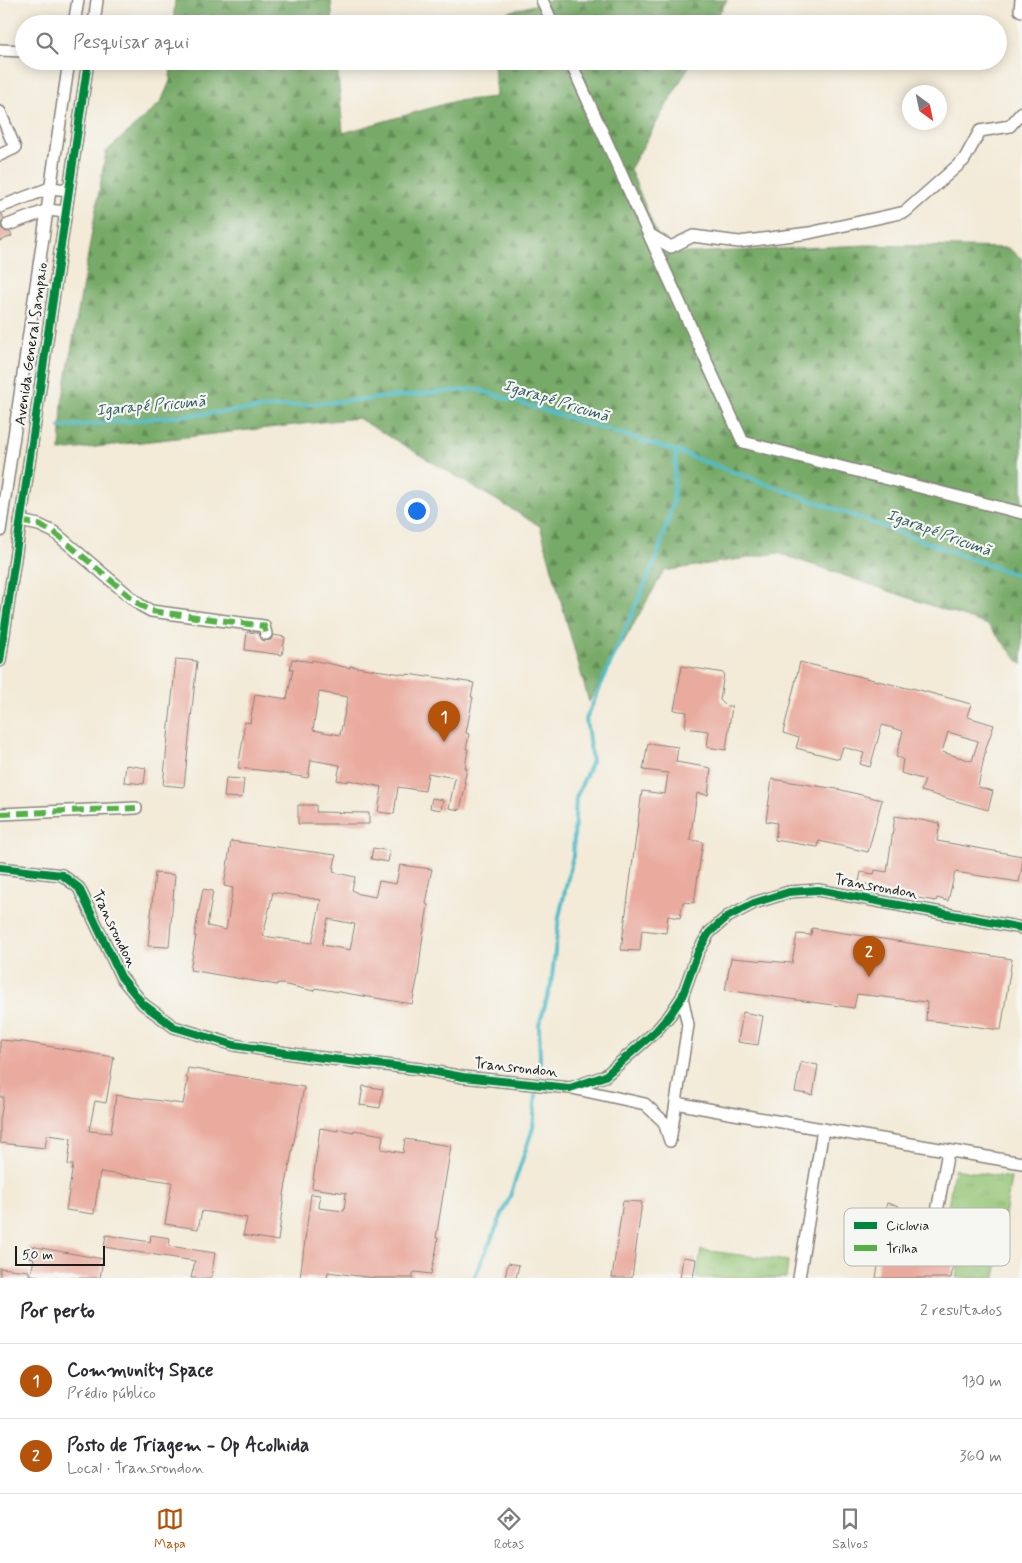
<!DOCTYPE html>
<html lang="pt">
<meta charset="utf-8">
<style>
:root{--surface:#fff;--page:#f7f7f7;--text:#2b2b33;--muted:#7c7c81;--line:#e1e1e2;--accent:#b45309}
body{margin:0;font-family:Mynerve,sans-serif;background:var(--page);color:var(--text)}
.compass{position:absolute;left:902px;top:85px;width:45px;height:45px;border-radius:50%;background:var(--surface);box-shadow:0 2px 12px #0003;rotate:147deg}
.scale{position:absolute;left:15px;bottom:12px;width:90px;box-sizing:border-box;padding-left:5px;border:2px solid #1c1c1c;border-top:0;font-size:14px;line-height:18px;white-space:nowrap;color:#1c1c1c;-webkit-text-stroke:4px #f6f6f2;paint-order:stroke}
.you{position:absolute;left:416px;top:510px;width:18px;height:18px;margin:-12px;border:4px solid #fff;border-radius:50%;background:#1a73e8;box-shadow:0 0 0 8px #1a73e833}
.badge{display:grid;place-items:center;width:32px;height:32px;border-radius:50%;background:var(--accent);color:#fff;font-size:16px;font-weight:700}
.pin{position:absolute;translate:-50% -41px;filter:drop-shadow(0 1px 2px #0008)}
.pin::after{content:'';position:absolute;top:26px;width:18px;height:15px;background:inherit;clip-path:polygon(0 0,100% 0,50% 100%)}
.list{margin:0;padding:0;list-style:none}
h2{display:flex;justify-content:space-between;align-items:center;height:65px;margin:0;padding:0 20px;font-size:21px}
h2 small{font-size:16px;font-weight:400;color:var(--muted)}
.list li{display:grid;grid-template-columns:32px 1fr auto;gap:15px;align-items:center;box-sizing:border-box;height:75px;padding:0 20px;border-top:1px solid var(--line)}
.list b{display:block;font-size:19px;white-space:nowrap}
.list p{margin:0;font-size:16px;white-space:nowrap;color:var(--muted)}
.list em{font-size:16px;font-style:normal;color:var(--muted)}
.icon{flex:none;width:28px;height:28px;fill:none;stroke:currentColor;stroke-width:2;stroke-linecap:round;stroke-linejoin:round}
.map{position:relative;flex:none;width:1022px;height:1278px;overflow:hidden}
.search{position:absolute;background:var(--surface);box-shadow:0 2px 12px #0003;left:15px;right:15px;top:15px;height:55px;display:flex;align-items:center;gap:12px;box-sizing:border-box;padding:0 18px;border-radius:28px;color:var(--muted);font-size:19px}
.sheet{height:215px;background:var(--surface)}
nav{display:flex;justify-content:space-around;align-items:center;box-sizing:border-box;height:70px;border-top:1px solid var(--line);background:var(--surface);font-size:14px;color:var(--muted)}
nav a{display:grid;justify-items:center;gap:2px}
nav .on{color:var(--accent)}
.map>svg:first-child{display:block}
</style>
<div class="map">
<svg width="1022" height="1278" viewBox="0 0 1022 1278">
<defs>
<pattern id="grass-tufts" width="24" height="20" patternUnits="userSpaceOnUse" patternTransform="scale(1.25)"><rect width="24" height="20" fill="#94c576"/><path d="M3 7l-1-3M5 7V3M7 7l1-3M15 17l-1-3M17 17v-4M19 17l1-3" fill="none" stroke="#7fa966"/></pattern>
<pattern id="forest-firs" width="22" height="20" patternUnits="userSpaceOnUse" patternTransform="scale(1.25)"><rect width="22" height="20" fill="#77aa67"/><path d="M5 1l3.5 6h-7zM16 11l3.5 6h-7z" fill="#618a54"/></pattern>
</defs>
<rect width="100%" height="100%" fill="#f6f6f2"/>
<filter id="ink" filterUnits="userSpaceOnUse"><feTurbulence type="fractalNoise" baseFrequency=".02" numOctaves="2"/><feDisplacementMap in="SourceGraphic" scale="10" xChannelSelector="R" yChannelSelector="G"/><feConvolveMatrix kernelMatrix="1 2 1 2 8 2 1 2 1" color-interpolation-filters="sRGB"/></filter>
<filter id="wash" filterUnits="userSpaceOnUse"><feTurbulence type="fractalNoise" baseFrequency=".0096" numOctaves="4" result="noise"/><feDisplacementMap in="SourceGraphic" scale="20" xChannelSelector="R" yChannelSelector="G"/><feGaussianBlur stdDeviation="1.12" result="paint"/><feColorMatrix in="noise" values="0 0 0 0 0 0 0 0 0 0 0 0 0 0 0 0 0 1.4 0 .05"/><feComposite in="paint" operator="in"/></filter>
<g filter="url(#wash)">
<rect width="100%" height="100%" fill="#f3ead7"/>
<g fill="url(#grass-tufts)" stroke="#587049">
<polygon points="954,1169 1011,1178 995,1278 956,1278 963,1237 945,1227"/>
<polygon points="701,1250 788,1261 786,1278 696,1278"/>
</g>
<g fill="url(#forest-firs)" stroke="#4a6342">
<polygon points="175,0 331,0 333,24 173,24"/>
<polygon points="551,0 727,0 713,24 492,24 491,17"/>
<polygon points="171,61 337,61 343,133 455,101 496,97 494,61 692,61 630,169 665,254 868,245 1008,248 1022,259 1022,665 988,625 778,553 664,571 589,702 540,526 358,418 60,451 62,403 106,152 161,102 170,81"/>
</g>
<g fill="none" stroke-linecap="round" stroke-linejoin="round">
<g stroke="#4fbcc8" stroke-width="4">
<polyline points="60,427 476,389 676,451 1022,577"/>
<polyline points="539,1075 540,1059 539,1025 551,985 559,917 573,856 576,798 592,761 586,719 657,557 673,503 676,451"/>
<polyline points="474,1278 509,1199 533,1128 536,1095"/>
</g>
</g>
<g id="blocks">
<g fill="#eaab9f" fill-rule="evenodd">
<polygon points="0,214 2,214 4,219 1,223 1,228 6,232 10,232 12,236 0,241"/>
<polygon points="247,632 258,633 260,639 264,641 271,640 273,635 285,637 282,655 245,650"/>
<polygon points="176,659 197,661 184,787 163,785"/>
<path d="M292 659 312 662V660L350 668V666L408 675V674L427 677 428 676 474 683 471 697H473L466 733 469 734 466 749H468L465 768H467L464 783H466L460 810 449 808 455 778 428 773 425 791 398 787 394 814 378 812 382 787 348 780V782L337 780 340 765 311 760 308 778 268 771 238 768 244 733 243 732 245 722 250 723 255 694 287 699 293 669H290ZM319 692 348 697 340 735 313 730Z"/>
<path d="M800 662 911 689 912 688 971 704 967 716 968 717 994 725 986 748 978 787 993 791 988 810 921 791 925 780 901 773 903 759 896 757 903 731 882 725 870 767 860 764 864 753 843 747 839 759 796 748 799 738 783 733ZM948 732 978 741 972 761 942 752Z"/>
<polygon points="682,666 724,673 720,700 726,706 732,706 726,750 707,747 709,731 685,728 687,712 674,710"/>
<polygon points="648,743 678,747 676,762 711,768 708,795 697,793 690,840 703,842 700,861 694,903 683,902 680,918 668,916 666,933 642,930 640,951 621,950 642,791 665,794 668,773 643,770"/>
<polygon points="126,765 146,768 144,784 124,782"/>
<polygon points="226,778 244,779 242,798 224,797"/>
<polygon points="772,779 837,789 882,800 868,852 819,841 818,847 775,840 777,823 766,821"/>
<polygon points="432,798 443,800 441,810 430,808"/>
<polygon points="298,805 316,805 316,812 369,813 369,824 298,824"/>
<polygon points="895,816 940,823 937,841 1022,856 1022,867 1019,882 955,872 948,901 937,898 936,901 899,895 869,887 869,885 859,882 861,872 874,874 875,870 887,872"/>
<path d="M231 841 336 855 333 872 355 877 352 890 359 894 375 897 379 881 396 884 400 865 432 869 428 888H429L426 904 428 905 422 942 418 976 412 1004 315 988 314 991 277 983V985L190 970 196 936H194L203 889 213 891 207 926 226 930 233 888 224 886ZM273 892 321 900 312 943 263 936ZM328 919 355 924 350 950 322 945Z"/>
<polygon points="373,848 390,851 388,862 371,859"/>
<polygon points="155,873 175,875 169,947 148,946"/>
<polygon points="812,928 1012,959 1001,1030 926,1020 927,1002 857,994 854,1008 725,990 731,958 792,963 797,934 811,935"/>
<polygon points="743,1012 763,1016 758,1045 738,1042"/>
<polygon points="0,1040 23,1042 114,1057 106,1103 95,1101 89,1131 111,1133 116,1095 183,1104 188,1079 186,1078 188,1068 304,1087 284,1195 278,1241 243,1235 247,1218 228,1215 202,1211 198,1229 165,1224 172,1182 100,1172 94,1214 66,1210 73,1165 68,1165 71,1138 47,1135 45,1148 0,1143 0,1120 4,1097 0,1097"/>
<polygon points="801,1062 818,1065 813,1095 795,1092"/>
<polygon points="363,1086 383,1089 380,1108 360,1105"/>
<polygon points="320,1128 338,1131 338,1129 354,1132 354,1130 383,1135 381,1149 403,1153 405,1139 451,1146 436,1238 438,1238 436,1251 431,1274 415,1272 413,1273 413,1278 374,1278 328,1272 327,1278 300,1278 311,1194 320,1195 319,1208 344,1211 346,1193 312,1188"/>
<polygon points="623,1201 642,1202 632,1278 612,1278"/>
<polygon points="887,1203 899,1206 889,1255 925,1262 930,1234 958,1239 951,1278 876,1278 883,1237 880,1236"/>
<polygon points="106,1235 150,1242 151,1235 170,1238 169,1246 215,1253 211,1278 191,1278 195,1261 104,1247"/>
<polygon points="30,1246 103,1259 100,1278 50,1278 31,1275 34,1258 28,1257"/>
<polygon points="683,1257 696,1259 693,1278 680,1278"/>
<polygon points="508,1263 519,1265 516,1278 505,1278"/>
<polygon points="0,1268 29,1271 29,1278 0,1278"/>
</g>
</g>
</g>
<g filter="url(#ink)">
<use href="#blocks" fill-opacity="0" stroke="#88837a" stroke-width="1"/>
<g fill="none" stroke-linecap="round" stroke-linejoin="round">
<g stroke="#88837a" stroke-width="14">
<g id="minor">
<polyline points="542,0 553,24"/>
<polyline points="1021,0 1020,10 1022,11"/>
<polyline points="74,24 78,0"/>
<polyline points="94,24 97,0"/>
<polyline points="0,50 24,51"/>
<polyline points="570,61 743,442 1022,513"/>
<polyline points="0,112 15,148 0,155"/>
<polyline points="0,207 50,188 69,190"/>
<polyline points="8,225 48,210 66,212"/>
<polyline points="649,234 671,247 693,236 739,242 809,233 905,212 964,160 980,131 1010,126 1022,112"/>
<polyline points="20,521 39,525 54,532 140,605 151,611 264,626 266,634"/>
<polyline points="0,531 69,61"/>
<polyline points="0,661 88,61"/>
<polyline points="0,814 136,808"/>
<polyline points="0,868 62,875 79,888 121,977 143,1004 174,1027 234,1045 306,1056 420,1069 463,1077 570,1088 605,1076 656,1031 670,1015 682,997 698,952 709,933 727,917 754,903 789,892 818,890 1022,928"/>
<polyline points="572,1088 645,1104 664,1122 670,1141 688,1025 682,997"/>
<polyline points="676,1103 729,1113 1022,1163"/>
<polyline points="935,1223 948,1151"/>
<polyline points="799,1278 823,1129"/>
</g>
</g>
<use href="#minor" stroke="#fff" stroke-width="11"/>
<g stroke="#55b145" stroke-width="6" stroke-dasharray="12 6" stroke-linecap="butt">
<polyline points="20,521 39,525 54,532 140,605 151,611 264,626 266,634"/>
<polyline points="0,814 136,808"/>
</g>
<g stroke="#f6f6f2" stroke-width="11">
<g id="cycleway">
<polyline points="0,661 88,61"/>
<polyline points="0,868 62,875 79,888 121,977 143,1004 174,1027 234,1045 306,1056 420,1069 463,1077 570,1088 605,1076 656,1031 670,1015 682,997 698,952 709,933 727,917 754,903 789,892 818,890 1022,928"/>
</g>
</g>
<use href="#cycleway" stroke="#00873e" stroke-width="8"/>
</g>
</g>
<g text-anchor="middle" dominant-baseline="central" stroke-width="4.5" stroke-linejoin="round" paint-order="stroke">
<g font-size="15" fill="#1c1c1c" stroke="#f6f6f2">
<text transform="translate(32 344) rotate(-82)">Avenida General Sampaio</text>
<text transform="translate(876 887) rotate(10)">Transrondon</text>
<text transform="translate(114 929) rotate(64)">Transrondon</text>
<text transform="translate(516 1068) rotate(6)">Transrondon</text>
</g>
<g font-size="16" font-style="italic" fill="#305c61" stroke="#f6f6f2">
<text transform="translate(556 401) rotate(17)">Igarapé Pricumã</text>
<text transform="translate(151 406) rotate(-5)">Igarapé Pricumã</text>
<text transform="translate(939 533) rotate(20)">Igarapé Pricumã</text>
</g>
</g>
<rect x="844" y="1208" width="166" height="58" rx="8" fill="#f6f6f2" stroke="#b5b5b2" stroke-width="1"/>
<rect x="854" y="1222" width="23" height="7" fill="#00873e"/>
<rect x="854" y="1245" width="23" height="6" fill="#55b145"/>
<g font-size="14" fill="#1c1c1c">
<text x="886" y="1230">Ciclovia</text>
<text x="886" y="1253">Trilha</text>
</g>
</svg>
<svg class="compass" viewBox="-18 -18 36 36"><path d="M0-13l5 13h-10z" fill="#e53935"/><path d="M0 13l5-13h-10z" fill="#7c7c81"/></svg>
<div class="scale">50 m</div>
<div class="you"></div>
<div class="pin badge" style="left:444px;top:742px">1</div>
<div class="pin badge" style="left:869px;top:977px">2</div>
<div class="search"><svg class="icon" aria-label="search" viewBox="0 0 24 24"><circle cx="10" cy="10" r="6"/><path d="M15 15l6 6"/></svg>Pesquisar aqui</div>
</div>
<section class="sheet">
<h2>Por perto<small>2 resultados</small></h2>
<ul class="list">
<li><span class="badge">1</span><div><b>Community Space</b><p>Prédio público</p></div><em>130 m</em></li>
<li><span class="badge">2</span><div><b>Posto de Triagem - Op Acolhida</b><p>Local · Transrondon</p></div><em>360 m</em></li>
</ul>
</section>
<nav>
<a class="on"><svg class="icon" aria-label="map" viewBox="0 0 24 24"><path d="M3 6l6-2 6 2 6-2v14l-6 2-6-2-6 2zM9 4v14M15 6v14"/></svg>Mapa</a>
<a><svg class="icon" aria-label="directions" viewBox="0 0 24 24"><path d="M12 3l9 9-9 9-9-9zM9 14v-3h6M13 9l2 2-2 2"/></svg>Rotas</a>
<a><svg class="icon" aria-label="saved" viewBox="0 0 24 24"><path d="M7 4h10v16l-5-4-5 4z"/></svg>Salvos</a>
</nav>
